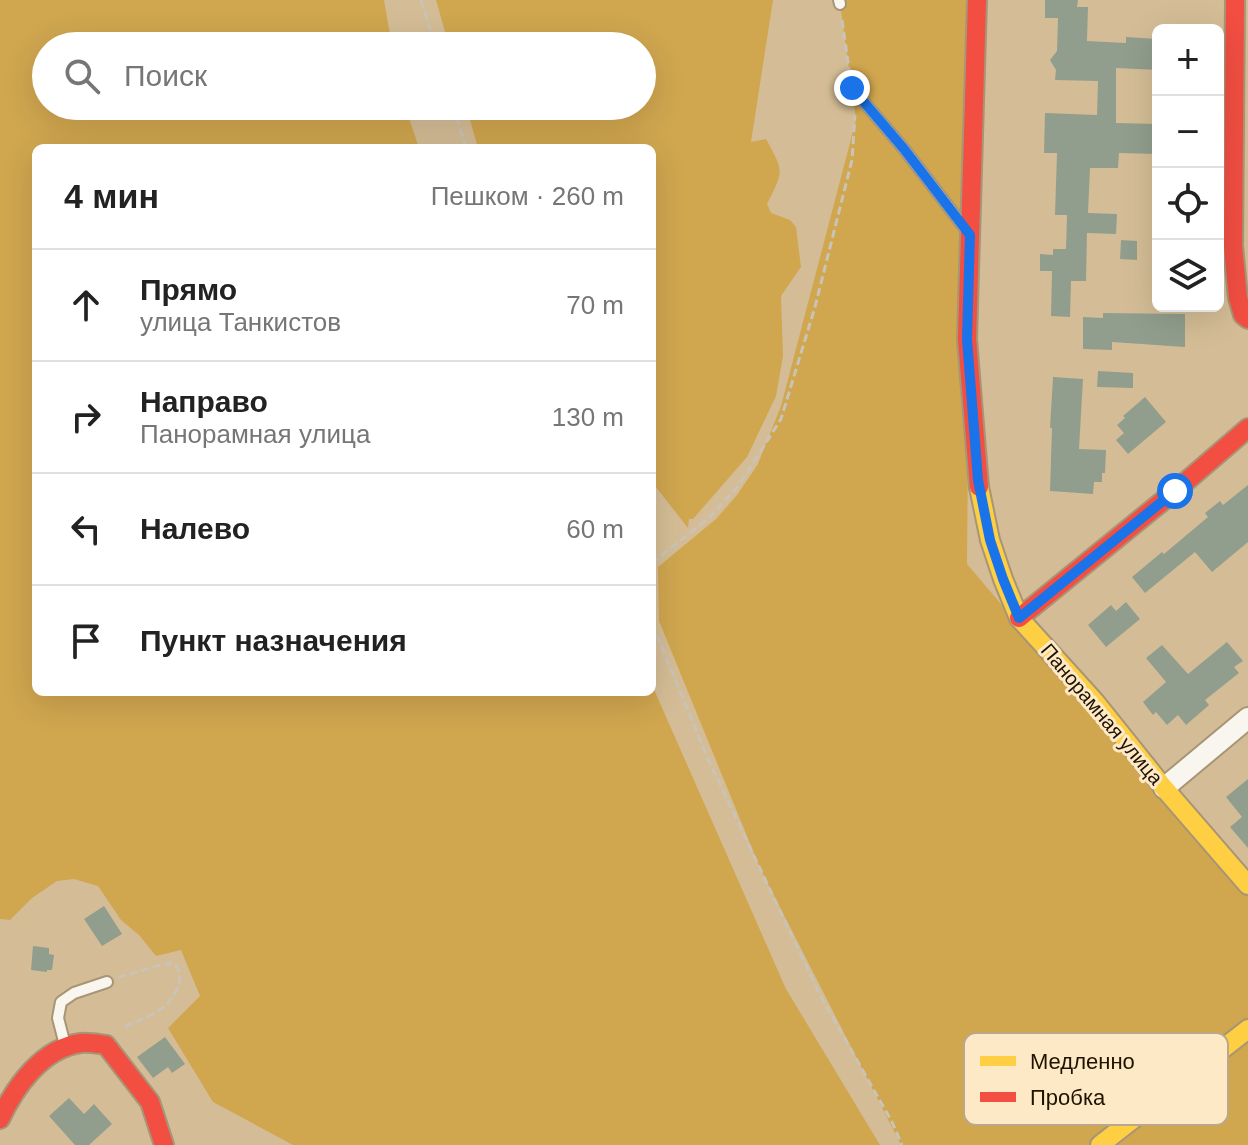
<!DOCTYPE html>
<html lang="ru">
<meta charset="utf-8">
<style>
:root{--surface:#fff;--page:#f2f2f2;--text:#222;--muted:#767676;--line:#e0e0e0}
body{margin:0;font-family:Arial,sans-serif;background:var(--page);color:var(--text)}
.controls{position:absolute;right:24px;top:24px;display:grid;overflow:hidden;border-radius:12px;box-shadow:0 8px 32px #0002}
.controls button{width:72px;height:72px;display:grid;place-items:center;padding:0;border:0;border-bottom:2px solid var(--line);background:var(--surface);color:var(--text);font:40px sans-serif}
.stop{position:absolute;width:24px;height:24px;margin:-18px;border:6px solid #1a73e8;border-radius:50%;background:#fff}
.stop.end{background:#1a73e8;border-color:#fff;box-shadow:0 2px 8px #0008}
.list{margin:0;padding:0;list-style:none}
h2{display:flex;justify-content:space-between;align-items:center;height:104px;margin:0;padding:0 32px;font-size:34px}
h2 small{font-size:26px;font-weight:400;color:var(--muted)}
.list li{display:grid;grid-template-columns:52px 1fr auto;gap:24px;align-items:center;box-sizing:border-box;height:112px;padding:0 32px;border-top:2px solid var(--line)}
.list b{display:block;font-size:30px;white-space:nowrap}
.list p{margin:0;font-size:26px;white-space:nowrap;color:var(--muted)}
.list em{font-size:26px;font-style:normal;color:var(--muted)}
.icon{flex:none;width:44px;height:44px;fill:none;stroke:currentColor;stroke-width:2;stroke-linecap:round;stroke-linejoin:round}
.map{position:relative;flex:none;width:1248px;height:1145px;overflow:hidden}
.search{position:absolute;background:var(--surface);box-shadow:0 8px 32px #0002;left:32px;top:32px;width:624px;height:88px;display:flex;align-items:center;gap:20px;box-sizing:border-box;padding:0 28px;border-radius:44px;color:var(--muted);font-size:30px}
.panel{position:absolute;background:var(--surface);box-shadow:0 8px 32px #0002;left:32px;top:144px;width:624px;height:552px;border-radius:12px}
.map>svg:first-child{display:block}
</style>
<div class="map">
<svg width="1248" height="1145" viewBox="0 0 1248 1145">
<rect width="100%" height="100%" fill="#d4bd96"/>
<g fill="#d0a64f">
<polygon points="0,0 384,0 392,46 46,46 46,106 405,106 419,148 36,148 36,692 652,692 652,685 786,989 880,1145 293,1145 213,1102 168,1028 200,996 181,950 156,956 139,935 121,920 98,886 74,879 57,881 32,898 10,920 0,919"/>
<path d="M436 0H773L751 142 766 139C784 172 784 170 767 204L771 213 790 220 796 227 801 267 781 296 783 356 776 396 747 457 693 519H689L688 528 652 482V148H478L466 106H642V46H449Z"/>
<polygon points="841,0 972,0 967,564 1248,895 1248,1019 1099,1145 901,1145 760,868 659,621 658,567 716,519 737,495 758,464 781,406 856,120 840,4"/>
<polygon points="1248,1037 1248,1145 1118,1145"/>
</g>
<g fill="#919e8d">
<polygon points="1045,0 1078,0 1077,7 1088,7 1087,41 1126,43 1126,37 1158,39 1158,70 1116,68 1116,123 1158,124 1158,154 1119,153 1118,168 1090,168 1088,213 1117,214 1116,234 1087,233 1086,281 1071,281 1070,317 1051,316 1052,271 1040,271 1040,254 1053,255 1053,249 1066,249 1067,215 1055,215 1057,153 1044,153 1045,113 1097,115 1098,81 1055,80 1056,70 1050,60 1057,51 1058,18 1045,18"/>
<polygon points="1121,240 1137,241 1137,260 1120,259"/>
<polygon points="1103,313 1185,314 1185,347 1112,342 1112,350 1083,349 1083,317 1103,318"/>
<polygon points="1098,371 1133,373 1133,388 1097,387"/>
<polygon points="1053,377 1083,379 1079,449 1106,450 1105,473 1102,473 1102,482 1094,482 1093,494 1050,491 1052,428 1050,428"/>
<polygon points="1145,397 1166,422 1128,454 1116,440 1124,433 1117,425 1125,418 1123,416"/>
<polygon points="1248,485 1248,542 1212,572 1195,552 1145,593 1132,577 1162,552 1164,554 1208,517 1205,513 1220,501 1223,505"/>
<polygon points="1126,602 1140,619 1106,647 1088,625 1111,605 1116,611"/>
<polygon points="1227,642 1243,661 1234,667 1239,673 1205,700 1209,705 1186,725 1178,715 1167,725 1156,712 1153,715 1143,702 1166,682 1146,658 1162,645 1188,674"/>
<polygon points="1248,779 1248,848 1230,827 1242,817 1226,797"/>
<polygon points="104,906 122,934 102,946 84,919"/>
<polygon points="33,946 49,948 49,954 54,955 52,970 47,970 47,972 31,970"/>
<polygon points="165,1037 185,1064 172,1073 168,1067 153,1078 137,1057"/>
<polygon points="69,1098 84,1114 94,1104 112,1124 89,1145 75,1145 49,1116"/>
</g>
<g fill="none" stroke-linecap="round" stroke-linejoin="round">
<g stroke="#a79576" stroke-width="14">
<g id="lane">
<polyline points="839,0 840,4"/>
<polyline points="852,88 904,149 964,227"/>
<polyline points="65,1045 58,1018 61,1002 74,993 107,982"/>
</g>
</g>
<g stroke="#a79576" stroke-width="24">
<polyline id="street" points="1164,788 1248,718"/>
</g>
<g stroke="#a79576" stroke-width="22">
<g id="slow">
<polyline points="979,487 990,540 1003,579 1019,618 1096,703 1164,788 1248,885"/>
<polyline points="1100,1145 1248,1029"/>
</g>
</g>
<g stroke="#a79576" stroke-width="22">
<g id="jam">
<polyline points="977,0 967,339 979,487"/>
<polyline points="1235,0 1233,246 1238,298 1243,315 1248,319"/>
<polyline points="1019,618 1175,491 1248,428"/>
<path d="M0 1119C15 1087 42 1048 81 1043 89 1042 98 1044 106 1045L150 1102 164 1145"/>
</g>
</g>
<g stroke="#cac3b8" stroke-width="3" stroke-dasharray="8 4" stroke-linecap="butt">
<polyline points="421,0 435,46"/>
<polyline points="842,20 850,76"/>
<polyline points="453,106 466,148"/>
<polyline points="652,563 710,517 739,485 781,419 815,307 852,160 855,115"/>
<polyline points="652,600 653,626 708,759 820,995 892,1122 902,1145"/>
<path d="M118 977C137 973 154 965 174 963 180 971 182 976 178 986 169 1013 145 1016 123 1028"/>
</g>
<use href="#lane" stroke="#f9f5ef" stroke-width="10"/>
<use href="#street" stroke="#f9f5ef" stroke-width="20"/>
<use href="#slow" stroke="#ffcf43" stroke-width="18"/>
<use href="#jam" stroke="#f24e42" stroke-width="18"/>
</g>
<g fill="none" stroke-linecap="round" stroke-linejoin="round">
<polyline stroke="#1a73e8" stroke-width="10" points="852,88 904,149 970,235 967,339 978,480 990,540 1003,579 1019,618 1175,491"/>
</g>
<g text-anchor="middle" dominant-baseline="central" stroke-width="6" stroke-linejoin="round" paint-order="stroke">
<g font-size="20" fill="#1e1200" stroke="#fee9c6">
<text transform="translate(1102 714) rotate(50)">Панорамная улица</text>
</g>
</g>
<rect x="964" y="1033" width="264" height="92" rx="12" fill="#fee9c6" stroke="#bba88b" stroke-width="2"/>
<rect x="980" y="1056" width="36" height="10" fill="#ffcf43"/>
<rect x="980" y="1092" width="36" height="10" fill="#f24e42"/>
<g font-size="22" fill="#1e1200">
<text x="1030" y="1069">Медленно</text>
<text x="1030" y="1105">Пробка</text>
</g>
</svg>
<div class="controls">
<button>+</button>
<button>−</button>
<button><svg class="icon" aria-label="locate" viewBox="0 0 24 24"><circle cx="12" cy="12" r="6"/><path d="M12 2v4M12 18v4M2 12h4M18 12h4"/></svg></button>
<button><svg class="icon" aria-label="layers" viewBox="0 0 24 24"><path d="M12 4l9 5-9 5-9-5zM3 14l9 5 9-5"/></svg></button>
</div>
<div class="stop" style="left:1175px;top:491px"></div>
<div class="stop end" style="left:852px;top:88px"></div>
<div class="search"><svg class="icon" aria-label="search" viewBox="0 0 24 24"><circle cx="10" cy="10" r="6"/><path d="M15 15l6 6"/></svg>Поиск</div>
<section class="panel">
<h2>4 мин<small>Пешком · 260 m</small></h2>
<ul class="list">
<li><svg class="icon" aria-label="ahead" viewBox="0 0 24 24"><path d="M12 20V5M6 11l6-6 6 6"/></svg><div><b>Прямо</b><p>улица Танкистов</p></div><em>70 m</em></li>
<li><svg class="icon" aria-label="right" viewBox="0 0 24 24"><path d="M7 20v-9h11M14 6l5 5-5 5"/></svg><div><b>Направо</b><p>Панорамная улица</p></div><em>130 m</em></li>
<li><svg class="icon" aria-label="left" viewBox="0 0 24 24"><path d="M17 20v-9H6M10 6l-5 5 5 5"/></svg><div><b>Налево</b></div><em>60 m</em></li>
<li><svg class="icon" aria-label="arrive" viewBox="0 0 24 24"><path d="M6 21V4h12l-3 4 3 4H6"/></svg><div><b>Пункт назначения</b></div></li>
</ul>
</section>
</div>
